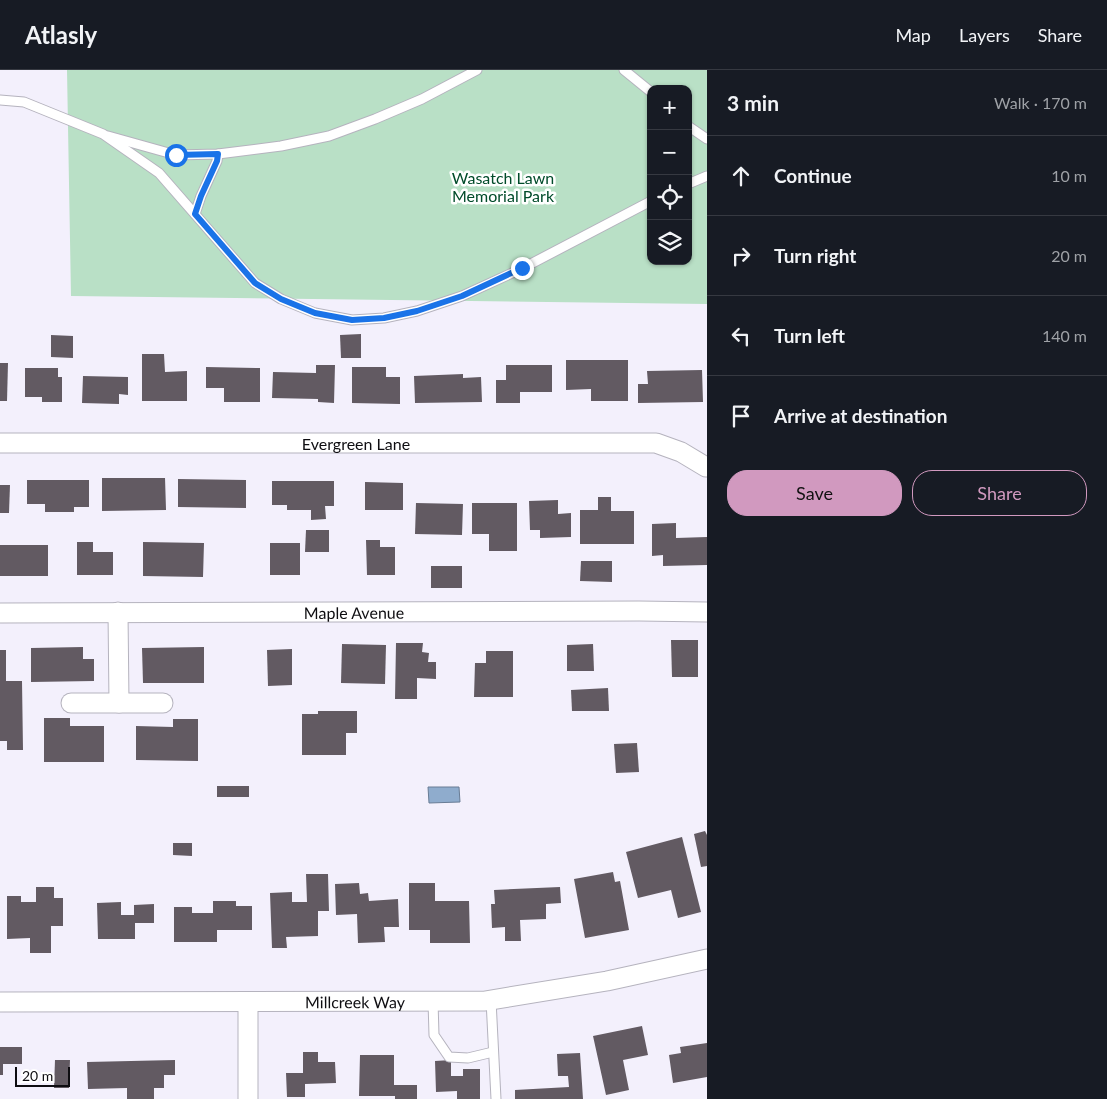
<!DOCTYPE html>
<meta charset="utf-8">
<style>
:root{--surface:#171b24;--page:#20242c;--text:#f1f3f6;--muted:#9ea1a6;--line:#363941;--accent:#d199bf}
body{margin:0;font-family:Lato,sans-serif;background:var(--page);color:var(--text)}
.controls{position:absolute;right:15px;top:15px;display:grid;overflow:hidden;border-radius:10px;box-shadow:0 1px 4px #0004}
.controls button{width:45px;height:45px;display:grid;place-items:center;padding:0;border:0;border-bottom:1px solid var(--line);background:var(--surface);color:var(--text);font:25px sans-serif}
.scale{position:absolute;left:15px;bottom:12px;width:55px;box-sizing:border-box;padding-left:5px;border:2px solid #0e0d11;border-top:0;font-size:14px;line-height:18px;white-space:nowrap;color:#0e0d11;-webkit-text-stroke:4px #fff;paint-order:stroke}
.stop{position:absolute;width:15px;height:15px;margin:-11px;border:4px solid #1a73e8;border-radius:50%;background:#fff}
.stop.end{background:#1a73e8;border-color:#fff;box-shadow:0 1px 5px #0008}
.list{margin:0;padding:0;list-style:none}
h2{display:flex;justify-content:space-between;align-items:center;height:65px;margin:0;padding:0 20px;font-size:21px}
h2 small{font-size:16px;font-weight:400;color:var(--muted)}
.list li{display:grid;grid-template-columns:32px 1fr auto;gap:15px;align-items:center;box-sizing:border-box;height:80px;padding:0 20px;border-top:1px solid var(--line)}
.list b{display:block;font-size:19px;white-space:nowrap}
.list em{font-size:16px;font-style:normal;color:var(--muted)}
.actions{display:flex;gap:10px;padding:15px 20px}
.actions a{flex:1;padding:11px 0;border:1px solid var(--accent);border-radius:20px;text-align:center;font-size:18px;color:var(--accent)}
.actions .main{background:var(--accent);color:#111}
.icon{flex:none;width:28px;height:28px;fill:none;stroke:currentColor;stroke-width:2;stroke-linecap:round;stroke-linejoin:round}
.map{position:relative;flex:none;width:707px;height:1029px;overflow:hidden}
header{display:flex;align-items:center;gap:30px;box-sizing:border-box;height:70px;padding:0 25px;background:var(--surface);border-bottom:1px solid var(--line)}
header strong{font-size:24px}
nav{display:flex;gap:28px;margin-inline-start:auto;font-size:18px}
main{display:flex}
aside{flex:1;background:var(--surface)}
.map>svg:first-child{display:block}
</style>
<header>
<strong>Atlasly</strong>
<nav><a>Map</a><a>Layers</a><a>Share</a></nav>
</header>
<main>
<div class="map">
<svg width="707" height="1029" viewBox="0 0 707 1029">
<rect width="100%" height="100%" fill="#f3f0fc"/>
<path fill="#b9e0c6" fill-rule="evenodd" d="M67 0H707V234L71 226ZM651 19H688V191H651Z"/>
<polygon fill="#8faccd" stroke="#687c95" points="428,717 459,717 460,732 429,733"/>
<g fill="#625a62">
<polygon points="361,264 361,288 341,288 340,265"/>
<polygon points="51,265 73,266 73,288 51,287"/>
<polygon points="142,284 164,284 165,302 187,301 187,331 142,331"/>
<polygon points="566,290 628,290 628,331 591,331 591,319 566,320"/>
<polygon points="0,293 8,293 7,331 0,331"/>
<polygon points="316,295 335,295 334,333 318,332 318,329 272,328 273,302 316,303"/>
<polygon points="506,295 552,295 552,322 520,322 520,333 496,333 496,310 506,310"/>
<polygon points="206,297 260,298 260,332 224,332 224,318 206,318"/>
<polygon points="352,297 386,297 386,307 400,307 400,334 352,333"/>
<polygon points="25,298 58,298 58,307 62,307 62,332 42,332 42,327 25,327"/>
<polygon points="702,300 703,332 638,333 638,314 648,314 647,301"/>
<polygon points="463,304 463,308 481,307 482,332 415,333 414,306"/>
<polygon points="83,306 128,307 128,325 119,324 119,334 82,333"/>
<polygon points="102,408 165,408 166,440 102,441"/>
<polygon points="178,409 246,410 246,438 178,437"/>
<polygon points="27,410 89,410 89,437 74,437 74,442 45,442 45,434 27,434"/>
<polygon points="272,411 334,411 334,436 325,436 326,449 311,450 311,440 287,440 287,435 272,435"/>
<polygon points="365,412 403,413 403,440 365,440"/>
<polygon points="0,415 10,415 9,443 0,443"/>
<polygon points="598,427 611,427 611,441 634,441 634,474 580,474 580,440 598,440"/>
<polygon points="558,430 558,444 571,443 571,467 540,468 540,460 530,460 529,431"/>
<polygon points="416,433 463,434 462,465 415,464"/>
<polygon points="472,433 517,433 517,481 489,481 489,464 472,464"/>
<polygon points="676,453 676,468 707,467 707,495 663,496 663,485 652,486 652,454"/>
<polygon points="306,460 329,460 329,482 305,482"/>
<polygon points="366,470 380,470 380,477 395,477 395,505 367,505"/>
<polygon points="77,472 93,472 93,482 113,482 113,505 77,505"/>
<polygon points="143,472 204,473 203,507 143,506"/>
<rect x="270" y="473" width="30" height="32"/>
<rect x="0" y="475" width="48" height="31"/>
<polygon points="581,491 612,491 612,512 580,511"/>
<rect x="431" y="496" width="31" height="22"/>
<polygon points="671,570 698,570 698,607 672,607"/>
<polygon points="396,573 423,573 422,582 429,583 428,592 436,592 436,609 417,608 417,629 395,629"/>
<polygon points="342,574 386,575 385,614 341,613"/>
<polygon points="593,574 594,601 567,601 567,575"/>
<polygon points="83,577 83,589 94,589 94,611 31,612 31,578"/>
<polygon points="204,577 204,613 143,613 142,578"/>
<polygon points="292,579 292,615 268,616 267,580"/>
<polygon points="0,580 6,580 6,611 22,611 23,680 7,680 7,671 0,671"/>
<polygon points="486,581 513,581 513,627 474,627 475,593 486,593"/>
<polygon points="608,618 609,641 572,641 571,620"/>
<polygon points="318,641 357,641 357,663 346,663 346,685 302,685 302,644 318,644"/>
<polygon points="44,648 70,648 70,656 104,656 104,692 44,692"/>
<polygon points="173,649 198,649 198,691 136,690 136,656 173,657"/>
<polygon points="637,673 639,702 616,703 614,674"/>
<rect x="217" y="716" width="32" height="11"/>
<polygon points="705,761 707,765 707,796 701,797 694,764"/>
<polygon points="682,767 701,842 678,848 671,820 638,828 626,782"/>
<polygon points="173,773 192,773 192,786 173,785"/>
<polygon points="613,802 615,812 620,811 629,860 585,868 574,809"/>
<polygon points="306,804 328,804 329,841 318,841 318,866 286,867 287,878 272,878 270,823 292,822 292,832 307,832"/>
<polygon points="359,813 360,824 368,823 369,831 398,829 399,857 384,857 385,872 358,873 357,844 336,845 335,814"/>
<polygon points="409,813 435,813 435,831 469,831 470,873 430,873 430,860 409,860"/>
<polygon points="36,817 54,817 54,828 63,828 63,856 51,856 51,883 30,883 30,868 7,869 7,826 21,826 21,832 36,832"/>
<polygon points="560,817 561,833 546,834 546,849 520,850 521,871 505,871 505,857 492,858 491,834 495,834 494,820"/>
<polygon points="213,831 236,831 236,836 252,836 252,860 217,860 217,872 174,872 174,837 192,837 192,843 213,843"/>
<polygon points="121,832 121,845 134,845 134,835 154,834 154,853 135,853 135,869 98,869 97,833"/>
<polygon points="642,956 648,985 623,990 629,1020 606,1025 593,966"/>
<polygon points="707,973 707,1007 673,1013 669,985 681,983 680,977"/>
<polygon points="0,977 22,977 22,994 3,994 3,1005 0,1005"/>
<polygon points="303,982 318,982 318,992 335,992 336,1013 305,1014 305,1027 287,1027 286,1003 303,1003"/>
<polygon points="580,983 583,1029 515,1029 515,1020 569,1017 568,1006 558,1006 557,984"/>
<polygon points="360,985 394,985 394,1015 417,1015 417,1029 395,1029 395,1026 359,1026"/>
<polygon points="55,990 70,990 69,1018 54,1018"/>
<polygon points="175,990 175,1005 164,1005 164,1018 154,1018 154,1029 127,1029 127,1018 88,1019 87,992"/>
<polygon points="451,990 451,1006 463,1006 463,999 480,999 480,1029 457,1029 457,1021 436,1022 435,991"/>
</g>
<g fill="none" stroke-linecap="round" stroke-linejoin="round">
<g stroke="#b5b3be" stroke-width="11">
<g id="service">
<polyline points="624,0 651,22"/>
<polyline points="0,30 24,32 103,64 159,103 255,213 281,229 315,243 352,250 384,248 417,241 462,226 523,198 651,131"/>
<polyline points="688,56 707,69"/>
<polyline points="108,66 176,85 218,84 281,76 329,66 375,49 422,29 477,0"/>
<polyline points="688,114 707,106"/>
<polyline points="195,144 201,126 217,91 218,84"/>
<polyline points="491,930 496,1029"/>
<polyline points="433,931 434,965 449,987 468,988 493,982"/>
</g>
</g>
<g stroke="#b5b3be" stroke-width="21">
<g id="minor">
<path id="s1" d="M0 373H656L681 382 706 397"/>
<polyline points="118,542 119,633"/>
<path id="s2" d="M0 543 639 541 707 542"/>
<polyline points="71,633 163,633"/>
<path id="s3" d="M0 932 485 931 607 911 707 889"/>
<polyline points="248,1029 248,932"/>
</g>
</g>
<use href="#service" stroke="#fff" stroke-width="9"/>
<use href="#minor" stroke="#fff" stroke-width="19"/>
</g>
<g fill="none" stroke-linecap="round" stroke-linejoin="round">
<polyline stroke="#1a73e8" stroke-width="6" points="176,85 218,84 217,91 201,126 195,144 255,213 281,229 315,243 352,250 384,248 417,241 462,226 522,198"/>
</g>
<g text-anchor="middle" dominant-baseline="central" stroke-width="5" stroke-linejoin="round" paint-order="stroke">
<g font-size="16" fill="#014b2a" stroke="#fff">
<text x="503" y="107">Wasatch Lawn<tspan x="503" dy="18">Memorial Park</tspan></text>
</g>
<g font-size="16" fill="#0e0d11" stroke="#fff">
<text stroke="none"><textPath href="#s1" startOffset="356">Evergreen Lane</textPath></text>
<text stroke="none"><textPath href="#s2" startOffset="354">Maple Avenue</textPath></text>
<text stroke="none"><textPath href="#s3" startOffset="355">Millcreek Way</textPath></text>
</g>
</g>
</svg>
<div class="controls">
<button>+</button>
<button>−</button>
<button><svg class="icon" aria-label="locate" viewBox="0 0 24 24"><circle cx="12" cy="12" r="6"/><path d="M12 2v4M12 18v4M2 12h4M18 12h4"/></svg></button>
<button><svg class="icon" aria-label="layers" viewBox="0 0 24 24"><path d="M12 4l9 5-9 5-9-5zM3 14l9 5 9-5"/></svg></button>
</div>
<div class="scale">20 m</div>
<div class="stop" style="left:176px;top:85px"></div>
<div class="stop end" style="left:522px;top:198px"></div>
</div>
<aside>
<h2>3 min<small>Walk · 170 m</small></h2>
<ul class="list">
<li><svg class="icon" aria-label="ahead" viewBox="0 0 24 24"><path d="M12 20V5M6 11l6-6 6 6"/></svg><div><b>Continue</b></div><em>10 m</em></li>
<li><svg class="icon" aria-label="right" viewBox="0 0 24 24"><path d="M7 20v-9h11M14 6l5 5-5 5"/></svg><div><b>Turn right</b></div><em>20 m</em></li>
<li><svg class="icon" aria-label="left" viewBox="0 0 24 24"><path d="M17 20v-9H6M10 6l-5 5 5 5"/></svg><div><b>Turn left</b></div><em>140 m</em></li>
<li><svg class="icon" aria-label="arrive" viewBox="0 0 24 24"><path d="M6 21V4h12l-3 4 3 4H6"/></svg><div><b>Arrive at destination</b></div></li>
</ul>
<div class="actions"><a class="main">Save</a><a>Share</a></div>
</aside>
</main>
